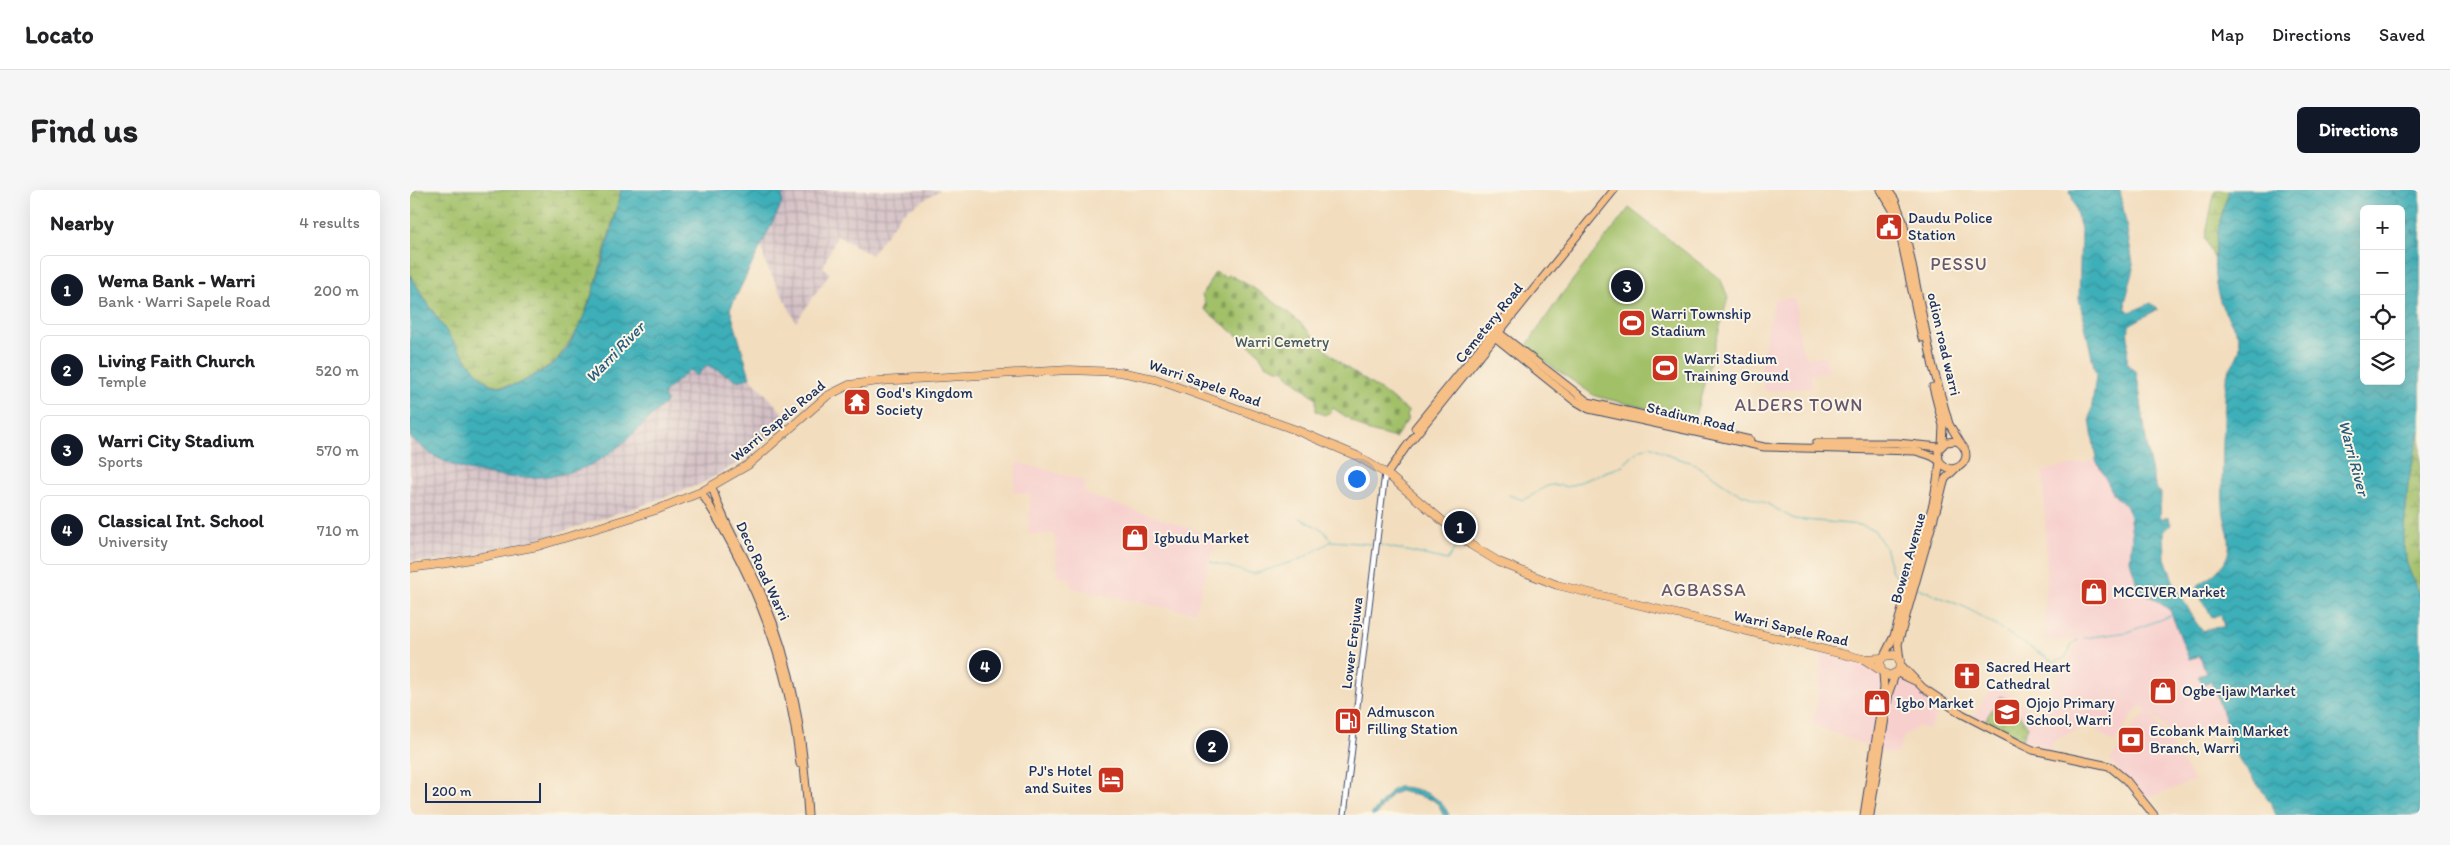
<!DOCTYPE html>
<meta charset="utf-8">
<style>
:root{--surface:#fff;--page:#f6f6f6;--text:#202124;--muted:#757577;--line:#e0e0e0;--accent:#111827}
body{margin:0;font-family:Itim,sans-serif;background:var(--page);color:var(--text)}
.controls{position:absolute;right:15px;top:15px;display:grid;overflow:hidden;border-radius:8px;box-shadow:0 5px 20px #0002}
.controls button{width:45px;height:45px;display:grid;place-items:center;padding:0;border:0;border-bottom:1px solid var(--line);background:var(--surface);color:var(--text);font:25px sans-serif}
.scale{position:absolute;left:15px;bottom:12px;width:116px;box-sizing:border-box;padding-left:5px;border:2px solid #1b2f5e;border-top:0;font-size:14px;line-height:18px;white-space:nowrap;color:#1b2f5e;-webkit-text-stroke:4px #fcf5e5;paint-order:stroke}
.you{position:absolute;left:946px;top:288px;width:18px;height:18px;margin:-12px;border:4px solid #fff;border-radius:50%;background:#1a73e8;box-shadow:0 0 0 8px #1a73e833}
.badge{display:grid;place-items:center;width:32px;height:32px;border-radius:50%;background:var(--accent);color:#fff;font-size:16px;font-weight:700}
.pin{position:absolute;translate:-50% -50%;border:2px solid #fff;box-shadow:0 1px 5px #0006}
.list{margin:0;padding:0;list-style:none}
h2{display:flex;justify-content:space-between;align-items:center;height:65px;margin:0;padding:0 20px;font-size:21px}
h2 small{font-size:16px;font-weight:400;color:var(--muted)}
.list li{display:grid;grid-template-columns:32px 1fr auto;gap:15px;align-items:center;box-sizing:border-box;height:70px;margin:0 10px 10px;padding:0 10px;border:1px solid var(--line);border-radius:8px}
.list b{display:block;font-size:19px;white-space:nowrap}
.list p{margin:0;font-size:16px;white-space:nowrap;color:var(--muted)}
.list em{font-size:16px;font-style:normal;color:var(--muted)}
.icon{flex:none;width:28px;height:28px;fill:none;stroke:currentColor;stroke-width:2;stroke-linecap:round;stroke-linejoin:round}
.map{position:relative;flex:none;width:2010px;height:625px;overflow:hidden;border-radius:8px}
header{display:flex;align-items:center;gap:30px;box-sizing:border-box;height:70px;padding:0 25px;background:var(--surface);border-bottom:1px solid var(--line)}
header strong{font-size:24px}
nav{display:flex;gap:28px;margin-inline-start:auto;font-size:18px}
.intro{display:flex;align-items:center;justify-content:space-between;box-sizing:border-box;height:120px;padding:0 30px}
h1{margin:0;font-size:35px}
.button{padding:12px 22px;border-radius:8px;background:var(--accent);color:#fff;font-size:18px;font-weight:700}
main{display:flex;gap:30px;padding:0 30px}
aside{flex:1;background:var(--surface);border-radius:8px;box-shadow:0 5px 20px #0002}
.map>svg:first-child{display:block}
</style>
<header>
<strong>Locato</strong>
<nav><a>Map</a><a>Directions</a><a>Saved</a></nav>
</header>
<div class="intro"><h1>Find us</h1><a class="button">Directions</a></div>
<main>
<aside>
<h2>Nearby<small>4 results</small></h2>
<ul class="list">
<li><span class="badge">1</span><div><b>Wema Bank - Warri</b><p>Bank · Warri Sapele Road</p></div><em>200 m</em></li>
<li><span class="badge">2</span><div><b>Living Faith Church</b><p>Temple</p></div><em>520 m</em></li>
<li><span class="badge">3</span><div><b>Warri City Stadium</b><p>Sports</p></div><em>570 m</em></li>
<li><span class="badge">4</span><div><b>Classical Int. School</b><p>University</p></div><em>710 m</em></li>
</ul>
</aside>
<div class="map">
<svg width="2010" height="625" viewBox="0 0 2010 625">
<defs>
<pattern id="industrial-grid" width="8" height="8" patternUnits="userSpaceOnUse" patternTransform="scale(1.25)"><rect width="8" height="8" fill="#d2bec4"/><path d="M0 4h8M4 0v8" fill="none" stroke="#aa9ba2"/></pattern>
<pattern id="grass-dots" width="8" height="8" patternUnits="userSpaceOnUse" patternTransform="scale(1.25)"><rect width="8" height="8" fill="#a1c068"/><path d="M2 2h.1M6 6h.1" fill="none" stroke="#829c59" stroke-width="1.8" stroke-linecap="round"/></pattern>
<pattern id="wetland-marsh" width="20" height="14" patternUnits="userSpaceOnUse" patternTransform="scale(1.25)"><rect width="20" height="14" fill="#a1c068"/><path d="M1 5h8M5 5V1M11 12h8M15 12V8" fill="none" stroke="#829c59"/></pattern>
<pattern id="cemetery-stones" width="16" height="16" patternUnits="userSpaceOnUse" patternTransform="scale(1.25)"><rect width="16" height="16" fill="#a1c068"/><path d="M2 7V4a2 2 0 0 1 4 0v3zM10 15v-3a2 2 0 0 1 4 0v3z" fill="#829c59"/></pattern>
<pattern id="water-waves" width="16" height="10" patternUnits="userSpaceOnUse" patternTransform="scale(1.25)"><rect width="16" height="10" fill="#3eafb8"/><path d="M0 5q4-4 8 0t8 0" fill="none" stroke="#338f99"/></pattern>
</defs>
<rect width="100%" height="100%" fill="#fcf5e5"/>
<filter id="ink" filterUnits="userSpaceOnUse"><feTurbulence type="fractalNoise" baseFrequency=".02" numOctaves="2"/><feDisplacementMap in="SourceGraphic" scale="10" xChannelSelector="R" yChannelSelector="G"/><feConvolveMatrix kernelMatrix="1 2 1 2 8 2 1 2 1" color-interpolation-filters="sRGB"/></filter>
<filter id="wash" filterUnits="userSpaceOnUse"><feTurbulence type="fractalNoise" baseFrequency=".0096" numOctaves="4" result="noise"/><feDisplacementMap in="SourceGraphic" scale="20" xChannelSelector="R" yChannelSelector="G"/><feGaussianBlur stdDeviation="1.12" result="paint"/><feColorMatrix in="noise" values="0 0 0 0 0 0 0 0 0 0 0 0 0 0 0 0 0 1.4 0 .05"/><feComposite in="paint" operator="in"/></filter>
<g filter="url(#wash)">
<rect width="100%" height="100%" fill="#f2ddbe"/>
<g fill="#f7d0ce">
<polygon points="1385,108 1391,155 1396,168 1415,166 1420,181 1400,185 1402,198 1355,201 1351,186 1351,170 1365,109"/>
<polygon points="1686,270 1704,305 1714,314 1719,323 1722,345 1720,370 1737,406 1770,424 1821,529 1763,546 1739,521 1784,591 1734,609 1700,571 1720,540 1738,521 1729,516 1704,553 1679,534 1643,551 1641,559 1614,550 1612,554 1563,527 1586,492 1625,526 1624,530 1661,465 1667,450 1634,450 1637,380 1633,281"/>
<polygon points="607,272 676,291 673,299 678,305 807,347 785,422 741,415 661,398 660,388 648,387 644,344 618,344 620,305 603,302"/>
<polygon points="1411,463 1454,473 1504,496 1517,508 1533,515 1519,539 1509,536 1494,546 1487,564 1473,562 1401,534 1408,510"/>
</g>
<g fill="url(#industrial-grid)">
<polygon points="373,0 530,0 492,23 461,65 427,45 413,77 420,83 386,132 356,74 351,57 372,13"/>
<polygon points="297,175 329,191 340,187 378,229 335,269 291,294 227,317 105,357 31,371 0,371 0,247 22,264 183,273 220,247 256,211 253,204 279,180"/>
</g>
<polygon fill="url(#grass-dots)" stroke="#5e7863" points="1590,506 1599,510 1618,537 1612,550 1574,532"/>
<g fill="url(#wetland-marsh)" stroke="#5e7863">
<polygon points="0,0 211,0 184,99 169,138 146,171 112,193 93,196 80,194 65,180 39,146 0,85"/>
<polygon points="1805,0 1819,0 1804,68 1795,48"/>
<polygon points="2010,240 2010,408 1997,374 1993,353 1998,294"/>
</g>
<path fill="url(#cemetery-stones)" stroke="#5e7863" d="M805 82 815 87 820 85C847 99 872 116 895 137 906 148 915 160 927 170 946 186 967 196 986 212 990 216 994 217 998 221L997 231 985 248 956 240 923 218 920 223 914 225 906 221V208C898 201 877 187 873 179L870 180 855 174 848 162 794 119 795 113 792 105Z"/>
<polygon fill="#a1c068" stroke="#5e7863" points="1219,18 1311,90 1318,108 1284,230 1185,206 1115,158 1152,104"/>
<g fill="url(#water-waves)" stroke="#2c6f8b" fill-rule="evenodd">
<path d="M211 0H373L372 13 320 119 340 187 329 191 297 175 287 186 279 180 253 204 257 211C234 233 212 258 184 273 139 296 64 291 21 264 14 259 7 253 0 247V85C12 105 62 185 80 194 92 200 110 194 120 188 128 183 138 178 145 172 179 141 200 45 211 0Z"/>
<path d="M1660 0H1710L1724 79 1715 112 1716 119 1720 122 1741 113 1748 119 1719 135 1717 172 1719 177 1726 181C1734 221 1735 261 1746 299L1751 303 1750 328H1759L1761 335 1754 341 1755 368 1763 391 1785 431 1793 442 1801 438 1814 437 1811 425 1802 427 1787 402V396C1799 388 1811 381 1817 367 1824 349 1813 333 1813 315 1811 273 1814 230 1816 188 1819 176 1831 167 1830 153 1830 144 1816 126 1812 116 1797 80 1807 36 1819 0H2010V240L1998 294 1993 353 1997 374 2010 408V625H1866L1861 613 1823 561 1816 530 1801 492 1793 494 1788 486 1796 482 1790 466 1779 469 1760 420 1728 398 1720 370 1722 345 1719 323 1714 314 1704 305 1686 270 1680 229 1686 186 1669 108 1671 39ZM1954 19H1991V191H1954Z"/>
<path d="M988 597C1009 597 1031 606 1039 625H1033L1029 615 1023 610 990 601 981 605 966 625H961L982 600Z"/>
</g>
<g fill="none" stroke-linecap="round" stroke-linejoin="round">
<g stroke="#3eafb8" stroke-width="1">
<path d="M1099 305 1113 310C1132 302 1134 290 1157 297L1212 276 1229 260 1241 256 1260 266 1283 273 1326 302 1356 313 1384 329 1450 335 1464 340 1475 357 1482 382 1496 393"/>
<polyline points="890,328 913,340 921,350"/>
<polyline points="970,355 1037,370 1049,353"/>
<polyline points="801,372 844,384 891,369 922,351 960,354"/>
<polyline points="1508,398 1557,418 1644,472 1655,468 1663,453 1668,450"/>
<polyline points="1674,448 1718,442 1762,425"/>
</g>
<polyline stroke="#275c7e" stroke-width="1" stroke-dasharray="6 5" stroke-linecap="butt" points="1982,0 2010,55"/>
</g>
</g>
<g filter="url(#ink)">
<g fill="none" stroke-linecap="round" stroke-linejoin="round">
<g stroke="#3b496c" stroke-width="7">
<polyline id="minor" points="934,625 975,283"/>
</g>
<g stroke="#3b496c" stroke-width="9">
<g id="major">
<polyline points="1471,0 1486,25 1512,148"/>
<polyline points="1478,0 1485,10 1493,31 1523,177 1539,234 1550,252"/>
<polyline points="1084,139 1178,212 1340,250"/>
<path d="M1081 144 1162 209 1179 219 1354 257 1505 261C1512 263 1519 264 1525 268 1532 272 1533 278 1542 279 1558 276 1561 260 1547 251L1536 252 1528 260 1529 270"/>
<polyline points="1523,197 1533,236 1532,255"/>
<polyline points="1005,238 1113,105"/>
<polyline points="1406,253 1487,253 1530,257"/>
<polyline points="977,284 996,257 1204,0"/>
<path d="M302 297C314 336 337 369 353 407 384 479 393 548 398 625"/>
<path d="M291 302C346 388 379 474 390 574"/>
<polyline points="1474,466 1484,446 1523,314 1530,272"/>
<polyline points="1490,470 1488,454 1535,289 1545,279"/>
<polyline points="1491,475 1513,498 1552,524 1610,554 1623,560 1699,576 1716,590 1744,625"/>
<polyline points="1488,483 1505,491"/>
<polyline points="1454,625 1474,498 1473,483"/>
<polyline points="1460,625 1479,502 1485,485"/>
</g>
</g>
<g stroke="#3b496c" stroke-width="9">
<g id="highway">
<polyline points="0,378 45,372 128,356 246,320 291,302 338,275 417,206 439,195 469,191 659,180 710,182 745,189 886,240 947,266 977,284 1061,355 1089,372 1147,395 1453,469 1472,468"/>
<polyline points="1455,470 1479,486 1489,481 1490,470 1484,465 1474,466 1470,471 1471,480"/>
</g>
</g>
<use href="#minor" stroke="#fff" stroke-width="5"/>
<use href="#major" stroke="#f5bf86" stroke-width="7"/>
<use href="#highway" stroke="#f5bf86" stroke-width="8"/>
</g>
</g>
<defs>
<g id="civic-square" transform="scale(1.4375)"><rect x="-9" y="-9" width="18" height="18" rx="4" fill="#c8321e" stroke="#fcf5e5"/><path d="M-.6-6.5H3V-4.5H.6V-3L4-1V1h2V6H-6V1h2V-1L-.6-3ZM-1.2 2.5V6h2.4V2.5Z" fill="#fff"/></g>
<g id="stadium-square" transform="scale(1.4375)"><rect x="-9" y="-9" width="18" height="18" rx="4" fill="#c8321e" stroke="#fcf5e5"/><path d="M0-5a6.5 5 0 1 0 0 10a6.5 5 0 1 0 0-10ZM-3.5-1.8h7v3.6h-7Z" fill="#fff"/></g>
<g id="temple-square" transform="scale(1.4375)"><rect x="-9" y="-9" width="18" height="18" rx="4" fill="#c8321e" stroke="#fcf5e5"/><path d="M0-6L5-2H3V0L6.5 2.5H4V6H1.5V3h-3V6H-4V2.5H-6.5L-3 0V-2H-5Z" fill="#fff"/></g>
<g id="shop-square" transform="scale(1.4375)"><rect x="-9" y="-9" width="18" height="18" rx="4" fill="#c8321e" stroke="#fcf5e5"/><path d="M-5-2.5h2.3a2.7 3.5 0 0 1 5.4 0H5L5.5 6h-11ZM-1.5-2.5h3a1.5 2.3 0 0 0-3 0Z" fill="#fff"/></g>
<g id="church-square" transform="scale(1.4375)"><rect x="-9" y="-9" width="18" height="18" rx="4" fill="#c8321e" stroke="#fcf5e5"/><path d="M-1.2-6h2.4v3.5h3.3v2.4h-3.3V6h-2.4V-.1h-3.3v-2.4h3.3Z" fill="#fff"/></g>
<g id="school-square" transform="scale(1.4375)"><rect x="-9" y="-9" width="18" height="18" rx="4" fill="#c8321e" stroke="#fcf5e5"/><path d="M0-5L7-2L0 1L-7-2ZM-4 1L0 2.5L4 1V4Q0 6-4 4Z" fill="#fff"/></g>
<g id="fuel-square" transform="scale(1.4375)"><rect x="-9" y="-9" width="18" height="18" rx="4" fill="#c8321e" stroke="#fcf5e5"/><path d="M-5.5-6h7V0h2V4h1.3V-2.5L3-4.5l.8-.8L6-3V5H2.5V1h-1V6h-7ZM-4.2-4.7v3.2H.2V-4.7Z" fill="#fff"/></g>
<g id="bank-square" transform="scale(1.4375)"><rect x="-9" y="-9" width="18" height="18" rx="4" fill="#c8321e" stroke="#fcf5e5"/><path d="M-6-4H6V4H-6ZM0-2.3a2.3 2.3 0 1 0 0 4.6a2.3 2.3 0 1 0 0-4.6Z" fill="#fff"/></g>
<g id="hotel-square" transform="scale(1.4375)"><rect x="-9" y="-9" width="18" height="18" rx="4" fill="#c8321e" stroke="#fcf5e5"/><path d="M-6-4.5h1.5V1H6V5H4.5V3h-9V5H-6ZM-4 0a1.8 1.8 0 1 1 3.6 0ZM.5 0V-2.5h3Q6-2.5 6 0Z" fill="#fff"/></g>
</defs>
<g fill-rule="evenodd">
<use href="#civic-square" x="1479" y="37"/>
<use href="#stadium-square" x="1222" y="133"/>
<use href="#stadium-square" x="1255" y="178"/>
<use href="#temple-square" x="447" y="212"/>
<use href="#shop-square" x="725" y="348"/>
<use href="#shop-square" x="1684" y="402"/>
<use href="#church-square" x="1557" y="486"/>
<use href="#shop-square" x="1753" y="501"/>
<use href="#shop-square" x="1467" y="513"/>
<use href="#school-square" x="1597" y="522"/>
<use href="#fuel-square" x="938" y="531"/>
<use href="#bank-square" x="1721" y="550"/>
<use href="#hotel-square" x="701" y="590"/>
</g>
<g text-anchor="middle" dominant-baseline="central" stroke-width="4" stroke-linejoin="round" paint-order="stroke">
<g font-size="15" fill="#1b2f5e" stroke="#fcf5e5" text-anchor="start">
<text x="1498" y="28">Daudu Police<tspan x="1498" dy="17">Station</tspan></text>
<text x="1241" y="124">Warri Township<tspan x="1241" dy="17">Stadium</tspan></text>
<text x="1274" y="169">Warri Stadium<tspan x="1274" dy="17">Training Ground</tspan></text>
<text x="466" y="203">God's Kingdom<tspan x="466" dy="17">Society</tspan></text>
<text x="744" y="348">Igbudu Market</text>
<text x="1703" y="402">MCCIVER Market</text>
<text x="1576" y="477">Sacred Heart<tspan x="1576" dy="17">Cathedral</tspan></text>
<text x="1772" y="501">Ogbe-Ijaw Market</text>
<text x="1486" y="513">Igbo Market</text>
<text x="1616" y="513">Ojojo Primary<tspan x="1616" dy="17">School, Warri</tspan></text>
<text x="957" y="522">Admuscon<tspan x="957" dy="17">Filling Station</tspan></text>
<text x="1740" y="541">Ecobank Main Market<tspan x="1740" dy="17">Branch, Warri</tspan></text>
<text x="682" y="581" text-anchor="end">PJ's Hotel<tspan x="682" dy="17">and Suites</tspan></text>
</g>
<g font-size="15" fill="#1b2f5e" stroke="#fcf5e5">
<text transform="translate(1079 133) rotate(-51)">Cemetery Road</text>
<text transform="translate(1534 154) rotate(77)">odion road warri</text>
<text transform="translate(795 193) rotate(19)">Warri Sapele Road</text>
<text transform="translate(1281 227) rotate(13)">Stadium Road</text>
<text transform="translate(368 231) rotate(-40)">Warri Sapele Road</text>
<text transform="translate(1498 368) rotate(-74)">Bowen Avenue</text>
<text transform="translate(353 381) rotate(65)">Deco Road Warri</text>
<text transform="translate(1381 438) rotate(13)">Warri Sapele Road</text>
<text transform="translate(942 453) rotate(-83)">Lower Erejuwa</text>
</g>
<g font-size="15" fill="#435a61" stroke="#fcf5e5">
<text x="872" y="152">Warri Cemetry</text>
</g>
<g font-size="16" font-style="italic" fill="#275c7e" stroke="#fcf5e5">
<text transform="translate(205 162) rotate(-46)">Warri River</text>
<text transform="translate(1944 268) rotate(75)">Warri River</text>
</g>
<g font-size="18" letter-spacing="1" fill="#66596f" stroke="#fcf5e5">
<text x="1549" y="74">PESSU</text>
<text x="1389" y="215">ALDERS TOWN</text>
<text x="1294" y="400">AGBASSA</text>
</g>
</g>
</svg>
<div class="controls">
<button>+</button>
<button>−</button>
<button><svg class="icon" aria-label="locate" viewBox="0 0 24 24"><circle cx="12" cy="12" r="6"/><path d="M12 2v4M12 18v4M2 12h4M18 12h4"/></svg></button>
<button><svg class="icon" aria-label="layers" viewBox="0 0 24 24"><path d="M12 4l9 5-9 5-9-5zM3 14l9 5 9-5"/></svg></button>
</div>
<div class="scale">200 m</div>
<div class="you"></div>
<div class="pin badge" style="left:1050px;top:337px">1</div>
<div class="pin badge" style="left:802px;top:556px">2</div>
<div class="pin badge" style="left:1217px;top:96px">3</div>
<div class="pin badge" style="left:575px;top:476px">4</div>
</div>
</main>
